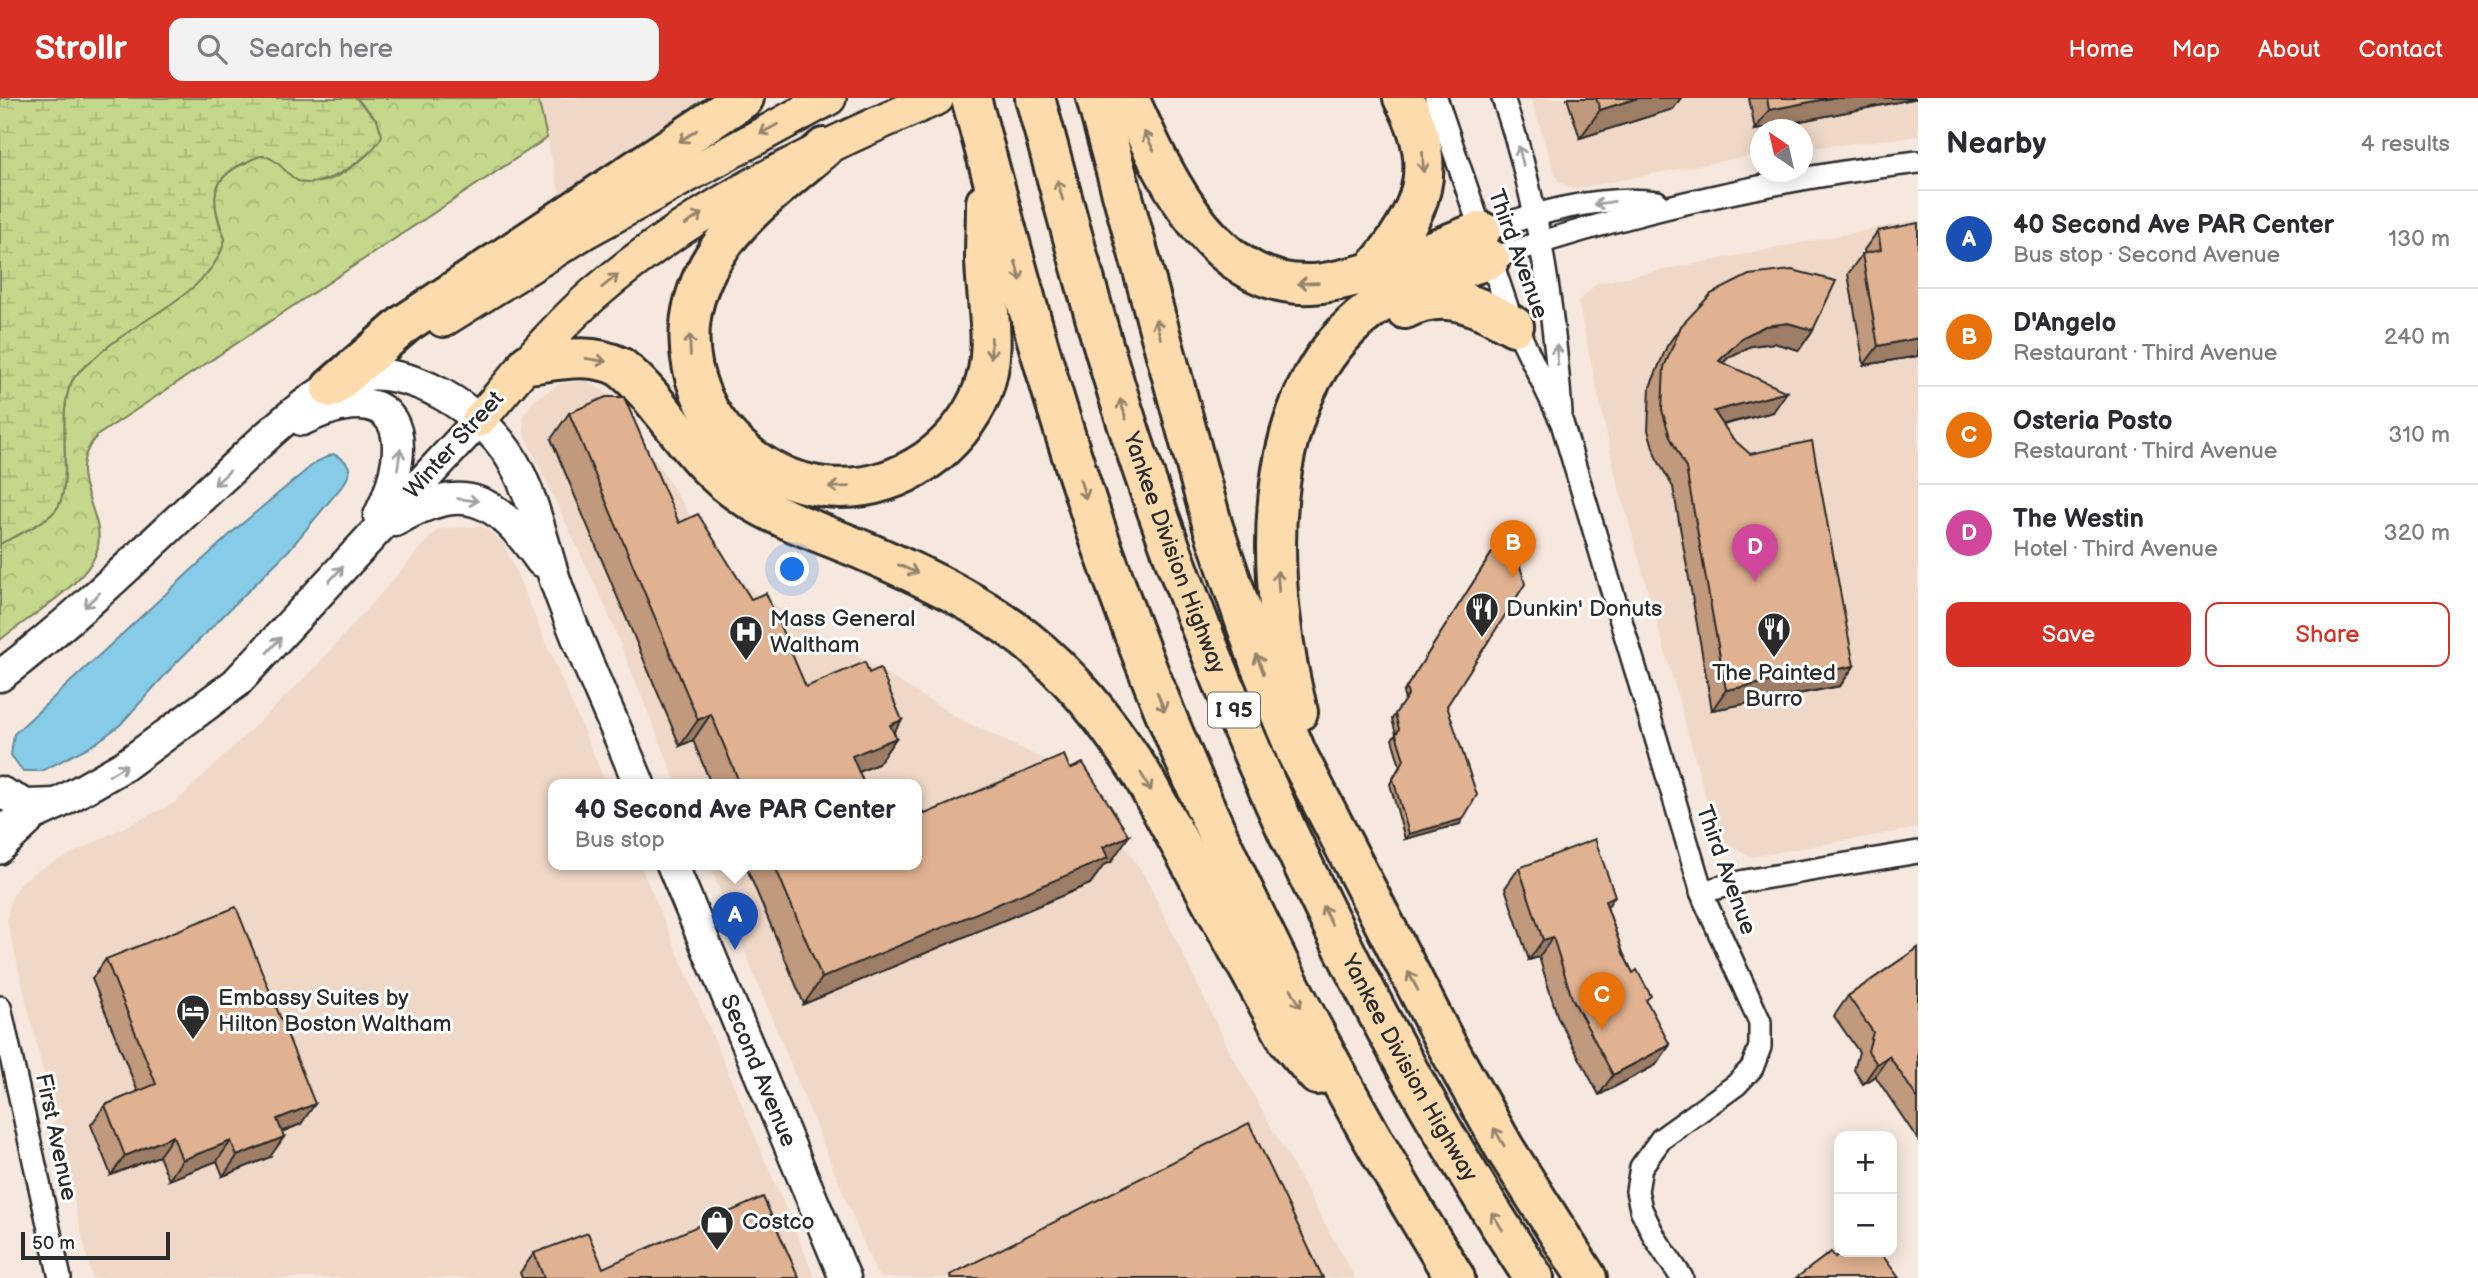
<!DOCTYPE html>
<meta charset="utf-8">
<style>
:root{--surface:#fff;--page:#f2f2f3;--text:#2b2b33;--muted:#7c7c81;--line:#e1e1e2;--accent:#d93025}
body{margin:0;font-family:"Balsamiq Sans",sans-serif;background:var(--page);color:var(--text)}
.controls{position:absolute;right:21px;bottom:21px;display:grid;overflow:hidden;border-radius:14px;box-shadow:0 4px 18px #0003}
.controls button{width:63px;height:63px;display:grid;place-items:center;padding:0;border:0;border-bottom:2px solid var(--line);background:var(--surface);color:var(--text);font:35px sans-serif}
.compass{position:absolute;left:1750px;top:21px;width:63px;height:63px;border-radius:50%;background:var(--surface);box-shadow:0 4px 18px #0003;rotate:326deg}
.scale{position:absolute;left:21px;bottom:18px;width:149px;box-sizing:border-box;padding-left:7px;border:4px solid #2b2b2b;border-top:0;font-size:19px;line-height:24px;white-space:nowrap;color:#2b2b2b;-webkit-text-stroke:5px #fff;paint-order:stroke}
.you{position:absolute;left:793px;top:472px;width:24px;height:24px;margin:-18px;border:5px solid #fff;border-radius:50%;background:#1a73e8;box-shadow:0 0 0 10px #1a73e833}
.badge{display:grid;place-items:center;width:46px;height:46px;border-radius:50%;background:var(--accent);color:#fff;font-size:23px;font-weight:700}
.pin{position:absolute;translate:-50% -58px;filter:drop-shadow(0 2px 4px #0008)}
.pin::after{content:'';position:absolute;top:37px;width:24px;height:21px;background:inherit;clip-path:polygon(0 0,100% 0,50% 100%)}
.popup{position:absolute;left:548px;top:681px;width:374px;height:91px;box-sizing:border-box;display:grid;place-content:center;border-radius:14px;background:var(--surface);filter:drop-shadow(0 2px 5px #0005);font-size:23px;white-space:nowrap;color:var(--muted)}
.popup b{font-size:26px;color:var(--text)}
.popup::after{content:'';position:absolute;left:50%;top:100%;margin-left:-14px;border:14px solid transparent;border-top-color:var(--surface)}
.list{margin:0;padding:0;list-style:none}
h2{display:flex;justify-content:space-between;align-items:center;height:91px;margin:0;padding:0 28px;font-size:30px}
h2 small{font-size:23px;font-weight:400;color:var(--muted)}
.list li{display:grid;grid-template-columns:46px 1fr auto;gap:21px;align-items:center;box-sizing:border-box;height:98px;padding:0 28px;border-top:2px solid var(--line)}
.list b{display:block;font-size:26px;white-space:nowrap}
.list p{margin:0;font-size:23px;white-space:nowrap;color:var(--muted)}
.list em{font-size:23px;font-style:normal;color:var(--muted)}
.actions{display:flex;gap:14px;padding:21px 28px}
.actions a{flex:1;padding:16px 0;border:2px solid var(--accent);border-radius:14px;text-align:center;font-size:24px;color:var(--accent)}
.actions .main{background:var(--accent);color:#fff}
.icon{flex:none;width:38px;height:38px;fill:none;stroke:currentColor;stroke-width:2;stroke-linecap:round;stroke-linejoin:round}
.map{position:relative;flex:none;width:1918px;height:1180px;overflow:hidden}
header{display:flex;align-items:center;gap:42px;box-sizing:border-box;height:98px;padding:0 35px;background:var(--accent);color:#fff}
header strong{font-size:33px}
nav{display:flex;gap:38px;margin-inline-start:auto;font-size:24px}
.search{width:490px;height:63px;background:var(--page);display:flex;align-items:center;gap:18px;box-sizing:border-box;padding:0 24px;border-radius:14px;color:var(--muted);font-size:26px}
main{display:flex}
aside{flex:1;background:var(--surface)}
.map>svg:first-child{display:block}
</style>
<header>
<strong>Strollr</strong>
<div class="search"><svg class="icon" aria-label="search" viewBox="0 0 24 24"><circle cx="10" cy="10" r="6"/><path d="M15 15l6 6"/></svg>Search here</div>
<nav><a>Home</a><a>Map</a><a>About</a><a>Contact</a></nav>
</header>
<main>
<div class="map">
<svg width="1918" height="1180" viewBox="0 0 1918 1180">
<defs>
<pattern id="forest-crowns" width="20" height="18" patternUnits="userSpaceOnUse" patternTransform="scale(1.75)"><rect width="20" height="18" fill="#c5d78b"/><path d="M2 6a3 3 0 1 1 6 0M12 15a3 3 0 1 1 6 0" fill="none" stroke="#a9b978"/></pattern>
<pattern id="wetland-marsh" width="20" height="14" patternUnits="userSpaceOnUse" patternTransform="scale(1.75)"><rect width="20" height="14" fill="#c5d78b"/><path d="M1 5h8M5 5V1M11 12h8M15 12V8" fill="none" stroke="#a9b978"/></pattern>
</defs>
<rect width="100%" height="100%" fill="#f6e8de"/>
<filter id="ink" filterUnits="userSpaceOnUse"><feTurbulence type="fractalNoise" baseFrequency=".0143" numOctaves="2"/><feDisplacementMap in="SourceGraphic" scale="14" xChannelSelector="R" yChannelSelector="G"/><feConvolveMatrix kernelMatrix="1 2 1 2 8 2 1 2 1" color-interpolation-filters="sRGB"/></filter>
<g filter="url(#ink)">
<g fill="#efd8c7">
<polygon points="538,0 715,0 561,101"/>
<polygon points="1531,0 1918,0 1918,38 1803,51 1802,32 1760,32 1760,56 1573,91 1559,84 1555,76"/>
<polygon points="1918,122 1918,730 1750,759 1723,743 1712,721 1616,379 1578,204 1597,185"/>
<polygon points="586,283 615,299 697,428 715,454 750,492 958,620 1077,677 1146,780 1231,956 1355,1180 881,1180 875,1173 709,766 917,766 917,686 677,686 605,508 524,336 523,317 534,302 560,286"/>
<polygon points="483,428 504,446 606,686 553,686 553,766 640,766 815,1180 92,1180 7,822 11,801 20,785 36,773 176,704 312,573 438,431"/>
</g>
<path fill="url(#forest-crowns)" stroke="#78815b" stroke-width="2" d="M356 0H538L547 40 98 337C57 381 115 418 94 460 80 489 26 521 0 542V446C17 437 41 427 55 413 76 389 54 319 72 283 78 272 89 265 98 257 135 221 213 196 225 141 212 106 206 82 245 65 254 61 259 55 270 60 287 67 291 83 316 84 333 86 360 64 372 52L377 22Z"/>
<path fill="url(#wetland-marsh)" stroke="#78815b" stroke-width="2" d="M0 0H356L377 22 382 37C375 58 320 94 298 83 285 76 279 61 264 58 256 57 252 62 244 65 206 82 212 107 225 141 213 196 135 221 98 257 89 265 78 272 72 283 54 319 76 389 55 413 41 427 17 437 0 446Z"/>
<path fill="#86cbe7" stroke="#628b9c" stroke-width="2" d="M333 356C350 363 354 372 343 387L289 452 174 567 120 627 96 645 42 673H23L11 657 14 636 237 430 316 364Z"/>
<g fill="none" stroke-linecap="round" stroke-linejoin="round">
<g stroke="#2b2b2b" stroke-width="26">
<g id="street">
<polyline points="1436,0 1508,212 1562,325 1704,801 1760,924 1760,949 1752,970 1736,987 1661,1041 1641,1069 1637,1093 1641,1111 1655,1140 1682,1180"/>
<path d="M1503 0C1538 101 1554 210 1561 316"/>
<path d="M1481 133C1536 116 1599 96 1657 104"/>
<path d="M1490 161C1629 114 1772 81 1918 64"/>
<polyline points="0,755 31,726"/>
<polyline points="1701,794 1745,783 1918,754"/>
<polyline points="0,909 60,1180"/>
</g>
</g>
<g stroke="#2b2b2b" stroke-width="35">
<g id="secondary">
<path d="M302 322C399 275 418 338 379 418"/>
<path d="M395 423C465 381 497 401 541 463"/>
<path d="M0 578C79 518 149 448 221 381 254 351 309 293 351 280 407 263 483 313 511 360 534 398 542 443 556 485 580 553 612 619 639 686"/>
<polyline points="0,694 26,707 56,706"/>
<polyline points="0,732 59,705 124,668 236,585 479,322"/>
<path id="s1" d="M672 766 845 1180"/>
</g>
</g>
<g stroke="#2b2b2b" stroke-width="38">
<g id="primary">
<polyline points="443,222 586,133 829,0"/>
<path d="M479 322C516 279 551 234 593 197 694 109 815 51 937 0"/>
</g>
</g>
<g stroke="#2b2b2b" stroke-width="44">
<g id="highway">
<path d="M971 0C1012 153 1052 307 1105 457 1194 710 1314 952 1455 1180"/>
<path id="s2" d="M1035 0C1070 127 1102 255 1145 379 1243 660 1370 931 1534 1180"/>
<polyline points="1096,0 1213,429 1260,567 1297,656 1445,944 1505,1051 1587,1180"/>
<path d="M1129 0C1165 80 1217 199 1323 185 1377 177 1431 152 1481 133"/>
<path d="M824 50C784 85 735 119 709 167 633 306 795 451 926 363 951 346 971 321 982 294 999 250 986 207 985 162 985 143 986 123 986 104"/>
<path d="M1374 171C1422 115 1442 69 1403 0"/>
<path d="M1405 211C1446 190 1478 208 1514 228"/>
<path d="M528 266C559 262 591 254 620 269 666 305 689 363 744 398 782 423 828 437 869 455 1002 512 1062 554 1142 677L1289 944 1317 977"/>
<polyline points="331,290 406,225 744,0"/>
<path d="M1298 614C1266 489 1254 301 1369 213 1404 186 1449 175 1490 161"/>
</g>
</g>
<use href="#street" stroke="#fff" stroke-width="21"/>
<use href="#secondary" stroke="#fff" stroke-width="30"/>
<use href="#primary" stroke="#fddbac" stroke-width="33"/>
<use href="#highway" stroke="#fddbac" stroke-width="38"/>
</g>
<g fill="#c1997d" stroke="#2b2b2b" stroke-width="2">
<polygon points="1567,0 1681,0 1673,11 1580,40"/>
<polygon points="1749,0 1918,0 1755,32"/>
<polygon points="1878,133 1918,258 1864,267 1848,176 1862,156 1865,156 1864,152"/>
<polygon points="1681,228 1813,232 1799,252 1774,245 1751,248 1729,259 1722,265 1773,314 1723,327 1854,568 1840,588 1712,612 1673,389 1656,359 1648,332 1650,289 1667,248"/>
<polygon points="569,315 679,425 806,589 894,634 896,640 878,666 859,674 864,686 711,686 693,642 680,648 551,341"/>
<polygon points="1509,428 1447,608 1460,726 1405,741 1390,686 1400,668 1392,641 1396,636 1392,621 1405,602 1403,595"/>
<polygon points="925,716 1111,764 1104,767 1090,786 804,906 745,766 917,766"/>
<polygon points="1519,770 1607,809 1623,855 1647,904 1656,967 1599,997 1558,920 1539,859 1529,862 1505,790"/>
<polygon points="1918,850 1918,1042 1875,978 1863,986 1854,972 1859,954 1834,918 1848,898"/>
<polygon points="106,861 301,1026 282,1034 270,1059 223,1078 217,1063 169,1082 159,1058 111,1077 91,1027 105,1007 138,994 92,881"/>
<polygon points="534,1155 603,1170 799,1180 522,1180 520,1175"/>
</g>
<g fill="#9d7d66" stroke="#2b2b2b" stroke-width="2">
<polygon points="1638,0 1681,0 1673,11 1580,40 1600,12"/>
<polygon points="1831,0 1918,0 1755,32 1769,12"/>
<polygon points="1788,225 1813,232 1799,252 1774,245 1751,248 1729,259 1705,283 1719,263 1743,239 1765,228"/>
<polygon points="1918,240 1918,258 1864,267 1878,248"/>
<polygon points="1787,294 1773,314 1700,332 1714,313"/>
<polygon points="1854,568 1840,588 1712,612 1726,592"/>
<polygon points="711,616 693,642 680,648 698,622"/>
<polygon points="902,622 887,644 896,640 878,666 834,684 852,658 890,627"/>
<polygon points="1463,721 1460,726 1405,741 1409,736"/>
<polygon points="1129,738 1111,764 1104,767 1090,786 804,906 822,880 1103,749"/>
<polygon points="1615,798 1601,818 1605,803"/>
<polygon points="1553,839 1539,859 1529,862 1543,842"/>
<polygon points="1670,947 1656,967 1599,997 1613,977"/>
<polygon points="1889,958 1875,978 1863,986 1877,966"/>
<polygon points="315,1006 301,1026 263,1041 277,1021"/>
<polygon points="173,1038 159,1058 111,1077 125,1058"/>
<polygon points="284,1039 270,1059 223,1078 237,1058"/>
<polygon points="231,1043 217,1063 169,1082 182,1062"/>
</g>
<g fill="#e0b291" stroke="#2b2b2b" stroke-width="2">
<polygon points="1596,0 1638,0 1600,12"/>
<polygon points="1767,0 1831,0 1769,12"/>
<polygon points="1918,125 1918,240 1878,248 1862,156 1881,152 1878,133"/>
<polygon points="1792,172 1836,183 1813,232 1788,225 1765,228 1743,239 1719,263 1787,294 1714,313 1732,340 1750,356 1812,343 1854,568 1726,592 1686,370 1670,339 1662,312 1664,269 1681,228 1711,196 1749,177"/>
<polygon points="606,299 624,299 679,425 698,416 751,501 766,495 806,589 865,564 869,575 880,570 902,622 890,627 896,640 852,658 864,686 740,686 711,616 698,622 569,315"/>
<polygon points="1509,428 1525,486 1447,608 1477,697 1463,721 1409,736 1393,681 1404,662 1396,636 1399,631 1395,616 1408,597 1406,590"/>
<polygon points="1064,657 1070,671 1083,665 1129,738 1103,749 1108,760 822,880 774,766 917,766 917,707 925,716"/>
<polygon points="1595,741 1615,798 1605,803 1623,855 1633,875 1637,872 1651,898 1646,902 1670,947 1613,977 1572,900 1553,839 1543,842 1519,770"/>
<polygon points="236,809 315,1006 277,1021 284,1039 237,1058 231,1043 182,1062 173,1038 125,1058 105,1007 156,986 106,861"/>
<polygon points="1918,850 1918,1001 1889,958 1877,966 1868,953 1873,934 1848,898"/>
<polygon points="1249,1025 1323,1180 951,1180 950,1177"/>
<polygon points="763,1099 799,1180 544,1180 534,1155 588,1135 603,1170"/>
<polygon points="1831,1154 1835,1159 1843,1154 1880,1154 1899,1180 1796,1180"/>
</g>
<defs><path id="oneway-shaft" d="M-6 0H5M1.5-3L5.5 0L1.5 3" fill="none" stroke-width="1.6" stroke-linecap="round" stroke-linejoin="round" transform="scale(1.75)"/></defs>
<g stroke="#94836c">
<use href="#oneway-shaft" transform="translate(769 31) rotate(151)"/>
<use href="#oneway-shaft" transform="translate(688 38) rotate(147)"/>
<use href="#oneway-shaft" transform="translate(1149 43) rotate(-117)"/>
<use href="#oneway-shaft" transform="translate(1423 64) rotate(87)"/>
<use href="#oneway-shaft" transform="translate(1060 92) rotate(-105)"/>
<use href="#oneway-shaft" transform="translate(694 121) rotate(-33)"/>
<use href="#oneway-shaft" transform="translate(1018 173) rotate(74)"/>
<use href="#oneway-shaft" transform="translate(610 183) rotate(-39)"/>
<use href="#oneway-shaft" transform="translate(1308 185) rotate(178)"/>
<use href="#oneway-shaft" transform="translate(1158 231) rotate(-105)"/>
<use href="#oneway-shaft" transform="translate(690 247) rotate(-92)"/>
<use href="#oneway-shaft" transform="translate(991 250) rotate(92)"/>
<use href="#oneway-shaft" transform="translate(596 262) rotate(9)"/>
<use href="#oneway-shaft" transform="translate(1123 311) rotate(-107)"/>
<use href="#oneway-shaft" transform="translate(839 389) rotate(178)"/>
<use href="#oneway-shaft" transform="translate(1083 391) rotate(72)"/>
<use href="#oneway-shaft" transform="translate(908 471) rotate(23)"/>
<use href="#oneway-shaft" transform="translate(1278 483) rotate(-94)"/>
<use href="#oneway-shaft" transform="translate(1260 566) rotate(-111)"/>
<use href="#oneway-shaft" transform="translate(1161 604) rotate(68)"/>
<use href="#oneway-shaft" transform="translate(1146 684) rotate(60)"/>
<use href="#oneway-shaft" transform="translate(1327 817) rotate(-116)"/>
<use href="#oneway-shaft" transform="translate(1413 883) rotate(-118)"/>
<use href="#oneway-shaft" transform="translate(1296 900) rotate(62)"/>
<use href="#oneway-shaft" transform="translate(1499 1039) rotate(-120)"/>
<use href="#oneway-shaft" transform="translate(1497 1123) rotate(-122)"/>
</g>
<g stroke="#a0a0a0">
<use href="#oneway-shaft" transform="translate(1521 58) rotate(-104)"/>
<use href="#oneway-shaft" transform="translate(1604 105) rotate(171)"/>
<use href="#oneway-shaft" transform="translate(1557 257) rotate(-95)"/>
<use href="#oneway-shaft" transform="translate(399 361) rotate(-82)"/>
<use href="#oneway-shaft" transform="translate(222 380) rotate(137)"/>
<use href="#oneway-shaft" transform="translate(468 402) rotate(8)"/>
<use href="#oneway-shaft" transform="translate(336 476) rotate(-48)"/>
<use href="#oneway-shaft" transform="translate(92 502) rotate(137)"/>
<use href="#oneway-shaft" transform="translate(274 547) rotate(-48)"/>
<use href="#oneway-shaft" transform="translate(118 672) rotate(-32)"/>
</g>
</g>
<defs>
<g id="restaurant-pin" transform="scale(1.75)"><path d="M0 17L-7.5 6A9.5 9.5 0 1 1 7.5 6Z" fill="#2b2b2b" stroke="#fff"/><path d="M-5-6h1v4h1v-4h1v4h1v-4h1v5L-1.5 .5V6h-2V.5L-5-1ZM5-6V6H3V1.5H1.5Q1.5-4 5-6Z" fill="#fff"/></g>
<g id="hospital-pin" transform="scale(1.75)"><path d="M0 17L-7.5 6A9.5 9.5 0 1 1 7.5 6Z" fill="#2b2b2b" stroke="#fff"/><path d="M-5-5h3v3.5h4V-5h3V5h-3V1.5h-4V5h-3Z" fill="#fff"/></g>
<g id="hotel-pin" transform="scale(1.75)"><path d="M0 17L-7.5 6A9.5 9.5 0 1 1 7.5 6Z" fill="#2b2b2b" stroke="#fff"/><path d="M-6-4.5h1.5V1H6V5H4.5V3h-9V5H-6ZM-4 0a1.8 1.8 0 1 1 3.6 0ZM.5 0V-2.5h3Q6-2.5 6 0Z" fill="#fff"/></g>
<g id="shop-pin" transform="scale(1.75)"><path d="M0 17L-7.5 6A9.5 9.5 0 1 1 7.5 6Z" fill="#2b2b2b" stroke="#fff"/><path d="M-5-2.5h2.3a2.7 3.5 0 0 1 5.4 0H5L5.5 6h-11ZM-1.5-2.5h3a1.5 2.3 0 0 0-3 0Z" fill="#fff"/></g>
</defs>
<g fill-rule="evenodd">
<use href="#restaurant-pin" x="1482" y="511"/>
<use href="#restaurant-pin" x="1774" y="531"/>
<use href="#hospital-pin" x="746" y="534"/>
<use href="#hotel-pin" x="193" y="913"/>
<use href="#shop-pin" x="717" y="1124"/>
</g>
<g text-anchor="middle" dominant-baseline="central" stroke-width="6" stroke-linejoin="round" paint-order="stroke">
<rect fill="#fff" stroke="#6b6b6b" stroke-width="2" x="1208" y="594.5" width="52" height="35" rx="5"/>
<g font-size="21" font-weight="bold" fill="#2b2b2b">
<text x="1234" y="612">I 95</text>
</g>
<g font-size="23" fill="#2b2b2b" stroke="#fff">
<text transform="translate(1518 156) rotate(70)">Third Avenue</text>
<text transform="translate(454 347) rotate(-48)">Winter Street</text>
<text stroke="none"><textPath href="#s2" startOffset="476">Yankee Division Highway</textPath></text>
<text transform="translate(1726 772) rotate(70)">Third Avenue</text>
<text stroke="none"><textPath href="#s2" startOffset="1043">Yankee Division Highway</textPath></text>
<text stroke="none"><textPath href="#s1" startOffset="224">Second Avenue</textPath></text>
<text transform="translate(56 1039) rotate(78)">First Avenue</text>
</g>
<g font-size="23" fill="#2b2b2b" stroke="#fff" text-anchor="start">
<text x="1506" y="511">Dunkin' Donuts</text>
<text x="770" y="521">Mass General<tspan x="770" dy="26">Waltham</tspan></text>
<text x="1774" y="575" text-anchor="middle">The Painted<tspan x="1774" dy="26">Burro</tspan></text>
<text x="218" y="900">Embassy Suites by<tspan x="218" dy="26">Hilton Boston Waltham</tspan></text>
<text x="742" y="1124">Costco</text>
</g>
</g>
</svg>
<div class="controls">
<button>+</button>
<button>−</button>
</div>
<svg class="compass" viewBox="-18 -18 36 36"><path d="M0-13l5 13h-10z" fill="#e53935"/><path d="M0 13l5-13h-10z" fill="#7c7c81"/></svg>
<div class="scale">50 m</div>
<div class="you"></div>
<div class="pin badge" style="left:735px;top:852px;background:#1a4fb4">A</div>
<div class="popup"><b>40 Second Ave PAR Center</b>Bus stop</div>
<div class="pin badge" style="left:1513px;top:480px;background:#e8710a">B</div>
<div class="pin badge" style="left:1602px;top:932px;background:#e8710a">C</div>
<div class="pin badge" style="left:1755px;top:484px;background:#d1479c">D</div>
</div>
<aside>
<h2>Nearby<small>4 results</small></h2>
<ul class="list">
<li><span class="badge" style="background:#1a4fb4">A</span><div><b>40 Second Ave PAR Center</b><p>Bus stop · Second Avenue</p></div><em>130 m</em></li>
<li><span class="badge" style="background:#e8710a">B</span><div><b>D'Angelo</b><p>Restaurant · Third Avenue</p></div><em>240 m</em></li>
<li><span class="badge" style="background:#e8710a">C</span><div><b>Osteria Posto</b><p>Restaurant · Third Avenue</p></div><em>310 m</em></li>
<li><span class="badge" style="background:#d1479c">D</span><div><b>The Westin</b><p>Hotel · Third Avenue</p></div><em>320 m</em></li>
</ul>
<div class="actions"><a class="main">Save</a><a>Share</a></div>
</aside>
</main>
